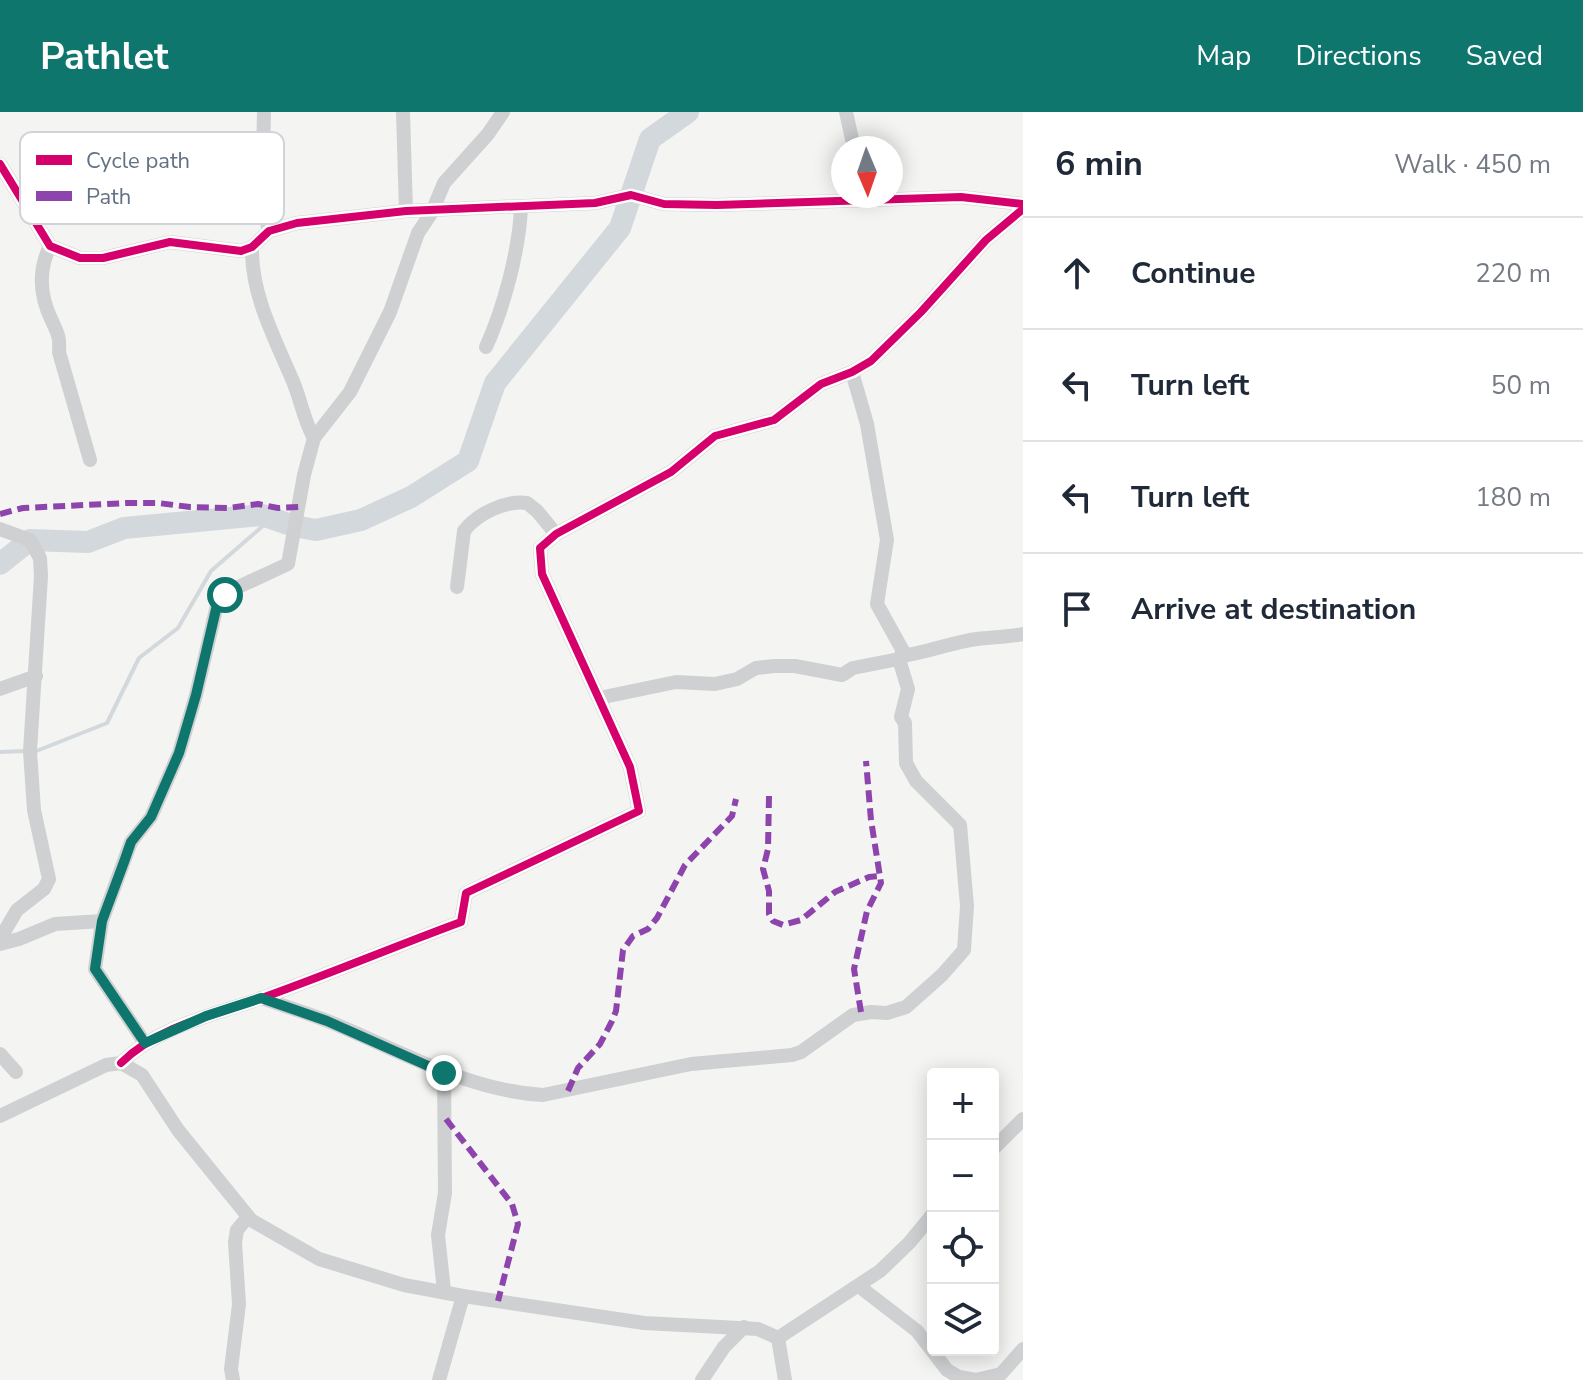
<!DOCTYPE html>
<meta charset="utf-8">
<style>
:root{--surface:#fff;--page:#f2f2f3;--text:#1f2937;--muted:#747a83;--line:#e0e1e3;--accent:#0f766e}
body{margin:0;font-family:"Nunito Sans",sans-serif;background:var(--page);color:var(--text)}
.controls{position:absolute;right:24px;bottom:24px;display:grid;overflow:hidden;border-radius:8px;box-shadow:0 4px 20px #0003}
.controls button{width:72px;height:72px;display:grid;place-items:center;padding:0;border:0;border-bottom:2px solid var(--line);background:var(--surface);color:var(--text);font:40px sans-serif}
.compass{position:absolute;left:831px;top:24px;width:72px;height:72px;border-radius:50%;background:var(--surface);box-shadow:0 4px 20px #0003;rotate:178deg}
.stop{position:absolute;width:24px;height:24px;margin:-18px;border:6px solid #0f766e;border-radius:50%;background:#fff}
.stop.end{background:#0f766e;border-color:#fff;box-shadow:0 2px 8px #0008}
.list{margin:0;padding:0;list-style:none}
h2{display:flex;justify-content:space-between;align-items:center;height:104px;margin:0;padding:0 32px;font-size:34px}
h2 small{font-size:26px;font-weight:400;color:var(--muted)}
.list li{display:grid;grid-template-columns:52px 1fr auto;gap:24px;align-items:center;box-sizing:border-box;height:112px;padding:0 32px;border-top:2px solid var(--line)}
.list b{display:block;font-size:30px;white-space:nowrap}
.list em{font-size:26px;font-style:normal;color:var(--muted)}
.icon{flex:none;width:44px;height:44px;fill:none;stroke:currentColor;stroke-width:2;stroke-linecap:round;stroke-linejoin:round}
.map{position:relative;flex:none;width:1023px;height:1268px;overflow:hidden}
header{display:flex;align-items:center;gap:48px;box-sizing:border-box;height:112px;padding:0 40px;background:var(--accent);color:#fff}
header strong{font-size:38px}
nav{display:flex;gap:44px;margin-inline-start:auto;font-size:28px}
main{display:flex}
aside{flex:1;background:var(--surface)}
.map>svg:first-child{display:block}
</style>
<header>
<strong>Pathlet</strong>
<nav><a>Map</a><a>Directions</a><a>Saved</a></nav>
</header>
<main>
<div class="map">
<svg width="1023" height="1268" viewBox="0 0 1023 1268">
<rect width="100%" height="100%" fill="#f4f4f2"/>
<g fill="none" stroke-linecap="round" stroke-linejoin="round">
<g stroke="#d2d8dc" stroke-width="4">
<polyline points="0,640 26,639"/>
<polyline points="34,640 107,611 139,546 178,516 211,459 272,406"/>
</g>
<polyline stroke="#d2d8dc" stroke-width="22" points="0,452 30,428 88,430 124,416 262,403 294,414 316,418 361,408 411,385 468,349 495,271 620,116 650,27 688,0"/>
<g stroke="#cfd0d1" stroke-width="14">
<polyline points="264,0 262,90 269,119"/>
<polyline points="403,0 406,99"/>
<polyline points="846,0 854,36"/>
<polyline points="0,52 50,134 80,146 103,146 170,130 241,139 252,135 269,119 297,111 406,99 595,91 631,83 664,92 717,93 961,85 1023,92"/>
<path d="M50 134C38 159 39 183 52 209 58 222 60 225 59 240L90 348"/>
<path d="M252 135C251 182 274 225 292 267 301 287 303 307 314 326"/>
<path d="M486 235C504 195 519 139 521 96"/>
<polyline points="0,417 30,428 40,446 41,464 30,639 34,698 49,767 44,777 17,798 0,827"/>
<path d="M457 475 464 419C477 402 505 388 527 391L537 399 556 422"/>
<path d="M901 544C927 541 952 530 977 527 993 525 1008 525 1023 522"/>
<polyline points="0,577 36,564"/>
<polyline points="599,586 676,570 715,572 737,567 756,556 774,554 795,554 842,563 853,556 899,547 903,539 877,492 887,428 867,312 852,260"/>
<polyline points="0,832 19,827 55,812 102,809"/>
<path d="M261 886C284 894 308 901 330 910 399 938 468 979 543 983L691 952 792 943 801 940 853 903 871 900 887 901 906 895 942 863 964 838 967 794 960 713 916 669 906 651 905 611 901 605 908 577 899 547"/>
<polyline points="145,931 95,857 102,809 131,730 151,705 179,641 196,583 217,493 236,476 288,452 304,363 314,326 350,280 390,200 418,121 432,100 444,71 488,22 503,0"/>
<polyline points="0,942 16,960"/>
<path d="M121 951C157 915 213 903 259 887 327 863 393 835 461 810L466 781 639 699 630 655 542 462 540 436 556 422 671 360 715 324 774 308 821 272 852 260 871 249 921 200 986 128 1023 97"/>
<polyline points="444,961 445,1081 438,1123 444,1179"/>
<polyline points="0,1004 106,953 121,951 142,963 178,1018 251,1108 319,1147 404,1173 463,1184 644,1211 758,1217 778,1226 785,1268"/>
<polyline points="993,1037 1023,1007"/>
<polyline points="860,1175 917,1219 947,1258 959,1265 976,1268 1001,1262 1023,1237"/>
<polyline points="778,1226 880,1159 909,1131 933,1102"/>
<polyline points="233,1268 231,1257 239,1192 235,1130 237,1118 248,1105"/>
<polyline points="439,1268 463,1184"/>
<polyline points="702,1268 724,1235 744,1215"/>
</g>
<g stroke="#8e44ad" stroke-width="6" stroke-dasharray="12 6" stroke-linecap="butt">
<polyline points="0,402 23,396 127,391 158,391 190,395 228,396 258,392 278,396 299,395"/>
<polyline points="769,684 768,737 763,757 769,779 769,802 773,809 783,813 801,808 835,780 869,765 881,764"/>
<polyline points="861,900 854,857 867,799 881,771 871,708 866,649"/>
<polyline points="568,979 578,956 600,932 612,909 616,899 623,838 633,824 648,817 657,806 685,753 732,704 736,687"/>
<polyline points="446,1007 512,1092 518,1112 498,1189"/>
</g>
<g stroke="#fff" stroke-width="13">
<g id="cycleway">
<polyline points="0,52 50,134 80,146 103,146 170,130 241,139 252,135 269,119 297,111 406,99 595,91 631,83 664,92 717,93 961,85 1023,92"/>
<path d="M121 951C157 915 213 903 259 887 327 863 393 835 461 810L466 781 639 699 630 655 542 462 540 436 556 422 671 360 715 324 774 308 821 272 852 260 871 249 921 200 986 128 1023 97"/>
</g>
</g>
<use href="#cycleway" stroke="#d6006c" stroke-width="8"/>
</g>
<g fill="none" stroke-linecap="round" stroke-linejoin="round">
<polyline stroke="#0f766e" stroke-width="10" points="225,483 217,493 196,583 179,641 151,705 131,730 124,750 102,809 95,857 145,931 206,904 261,886 327,909 444,961"/>
</g>
<rect x="20" y="20" width="264" height="92" rx="12" fill="#fff" stroke="#d0d4da" stroke-width="2"/>
<rect x="36" y="43" width="36" height="10" fill="#d6006c"/>
<rect x="36" y="79" width="36" height="10" fill="#8e44ad"/>
<g font-size="22" fill="#627184">
<text x="86" y="56">Cycle path</text>
<text x="86" y="92">Path</text>
</g>
</svg>
<div class="controls">
<button>+</button>
<button>−</button>
<button><svg class="icon" aria-label="locate" viewBox="0 0 24 24"><circle cx="12" cy="12" r="6"/><path d="M12 2v4M12 18v4M2 12h4M18 12h4"/></svg></button>
<button><svg class="icon" aria-label="layers" viewBox="0 0 24 24"><path d="M12 4l9 5-9 5-9-5zM3 14l9 5 9-5"/></svg></button>
</div>
<svg class="compass" viewBox="-18 -18 36 36"><path d="M0-13l5 13h-10z" fill="#e53935"/><path d="M0 13l5-13h-10z" fill="#747a83"/></svg>
<div class="stop" style="left:225px;top:483px"></div>
<div class="stop end" style="left:444px;top:961px"></div>
</div>
<aside>
<h2>6 min<small>Walk · 450 m</small></h2>
<ul class="list">
<li><svg class="icon" aria-label="ahead" viewBox="0 0 24 24"><path d="M12 20V5M6 11l6-6 6 6"/></svg><div><b>Continue</b></div><em>220 m</em></li>
<li><svg class="icon" aria-label="left" viewBox="0 0 24 24"><path d="M17 20v-9H6M10 6l-5 5 5 5"/></svg><div><b>Turn left</b></div><em>50 m</em></li>
<li><svg class="icon" aria-label="left" viewBox="0 0 24 24"><path d="M17 20v-9H6M10 6l-5 5 5 5"/></svg><div><b>Turn left</b></div><em>180 m</em></li>
<li><svg class="icon" aria-label="arrive" viewBox="0 0 24 24"><path d="M6 21V4h12l-3 4 3 4H6"/></svg><div><b>Arrive at destination</b></div></li>
</ul>
</aside>
</main>
